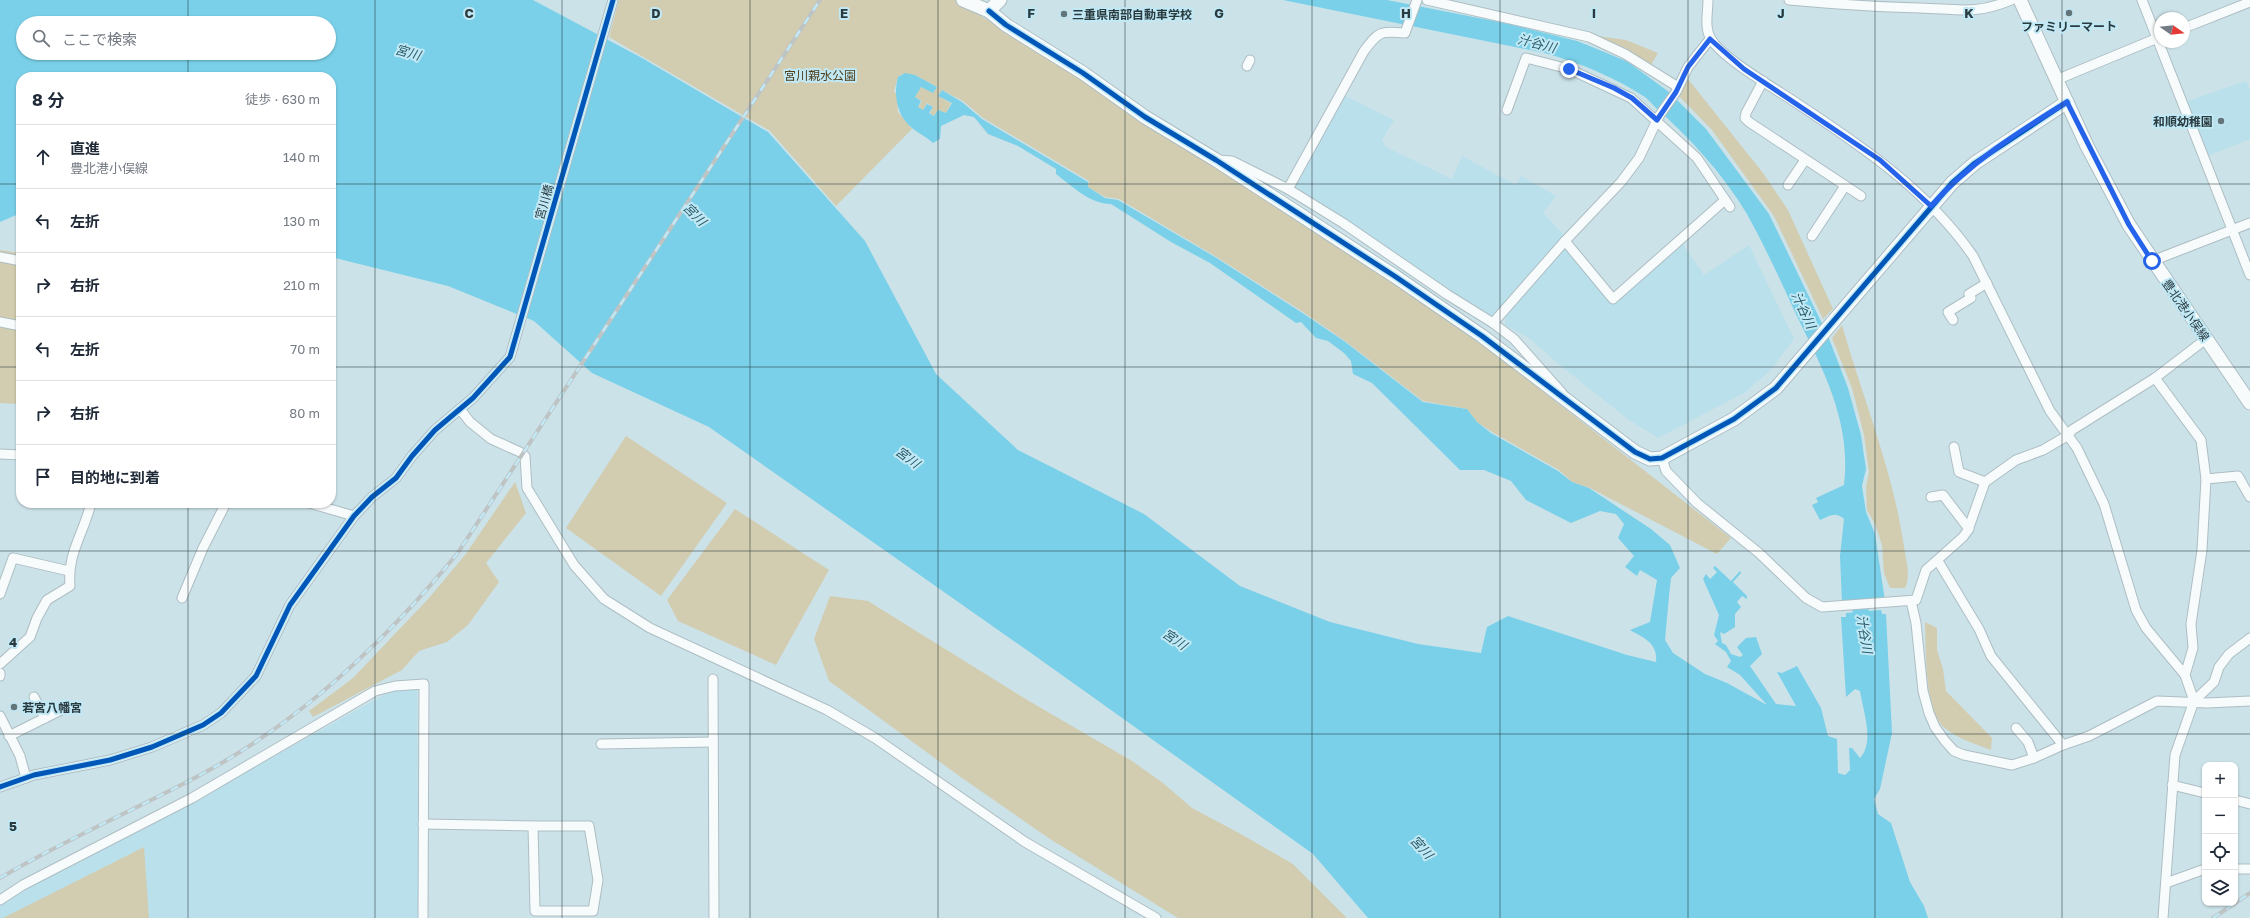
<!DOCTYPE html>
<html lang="ja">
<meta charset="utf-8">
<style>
:root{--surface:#fff;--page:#f2f2f3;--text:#1f2937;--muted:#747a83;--line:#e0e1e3}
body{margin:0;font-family:"Golos Text","Noto Sans JP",sans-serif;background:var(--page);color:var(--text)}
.controls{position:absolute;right:12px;bottom:12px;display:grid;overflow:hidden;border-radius:8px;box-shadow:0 1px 3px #0004}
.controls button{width:36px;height:36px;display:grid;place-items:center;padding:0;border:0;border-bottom:1px solid var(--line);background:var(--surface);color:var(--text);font:20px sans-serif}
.compass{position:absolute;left:2154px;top:12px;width:36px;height:36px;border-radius:50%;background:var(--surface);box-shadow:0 1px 3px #0004;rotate:104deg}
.stop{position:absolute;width:12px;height:12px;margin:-9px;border:3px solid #2563eb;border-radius:50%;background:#fff}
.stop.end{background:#2563eb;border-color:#fff;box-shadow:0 1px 4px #0008}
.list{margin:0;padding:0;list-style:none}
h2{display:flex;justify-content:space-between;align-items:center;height:52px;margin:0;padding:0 16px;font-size:17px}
h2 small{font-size:13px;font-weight:400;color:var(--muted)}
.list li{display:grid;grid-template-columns:26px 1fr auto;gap:12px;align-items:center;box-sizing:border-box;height:64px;padding:0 16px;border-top:1px solid var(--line)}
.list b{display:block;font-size:15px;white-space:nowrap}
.list p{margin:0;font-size:13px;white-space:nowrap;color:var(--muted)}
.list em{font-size:13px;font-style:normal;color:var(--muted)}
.icon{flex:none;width:22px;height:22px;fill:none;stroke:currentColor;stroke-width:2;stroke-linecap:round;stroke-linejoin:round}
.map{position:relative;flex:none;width:2250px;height:918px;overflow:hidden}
.search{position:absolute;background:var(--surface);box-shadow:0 1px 3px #0004;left:16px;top:16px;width:320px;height:44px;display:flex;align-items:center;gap:10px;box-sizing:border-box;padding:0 14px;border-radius:22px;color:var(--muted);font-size:15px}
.panel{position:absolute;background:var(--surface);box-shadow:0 1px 3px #0004;left:16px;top:72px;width:320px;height:436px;border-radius:16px}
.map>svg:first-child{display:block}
</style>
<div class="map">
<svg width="2250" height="918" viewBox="0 0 2250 918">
<rect width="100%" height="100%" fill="#cce2e9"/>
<g fill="#bae0ec">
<polygon points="2246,81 2250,89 2250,139 2205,157 2185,102"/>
<polygon points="1345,96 1394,120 1382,140 1386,147 1452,179 1462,156 1516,185 1521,176 1556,196 1543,213 1565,236 1494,318 1446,290 1293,188"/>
<polygon points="1682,243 1704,275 1749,245 1794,339 1770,371 1744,393 1658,438 1629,420 1562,367 1529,338 1505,325 1506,314 1564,247 1609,301 1616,299"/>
<polygon points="417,685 419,918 0,918 0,905 19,892 200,798 389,692"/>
</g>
<g fill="#d2cdb0">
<polygon points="619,0 955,0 1216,160 1473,337 1731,538 1717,554 1590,488 1572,482 1559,470 1492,432 1477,422 1467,409 1423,401 1345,341 1303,312 1215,256 1119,199 1105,197 1088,187 1089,181 983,118 963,101 942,90 938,96 951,103 946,113 938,110 934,116 930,113 933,107 927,103 923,110 918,107 922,101 915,97 921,87 933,93 937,87 915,75 902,74 898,77 894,91 897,95 898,112 912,129 836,206 770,131 609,37"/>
<polygon points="1598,36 1626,40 1658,53 1651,65"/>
<polygon points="1688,79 1763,173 1788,210 1833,309 1823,319 1774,216 1712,130 1678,95"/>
<polygon points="0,250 21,253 21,403 19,404 0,403"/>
<path d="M1842 325C1863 399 1893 470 1904 547 1906 559 1911 577 1905 588H1890L1884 573 1882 545 1875 524 1867 510 1866 487 1869 472 1864 435 1852 388 1832 338Z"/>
<polygon points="626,436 727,503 661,596 566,528"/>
<polygon points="515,482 526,513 486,563 499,582 468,625 447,642 419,651 402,670 313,717 309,711 353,678 429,598 465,555"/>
<polygon points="735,509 829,570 776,665 678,621 667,600"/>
<polygon points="830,596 868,601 1029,701 1132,761 1163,783 1192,808 1239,833 1293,864 1347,918 1178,918 1050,839 962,778 829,681 814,639"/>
<path d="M1925 622 1937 628V650L1943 669 1946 691 1992 738 1991 750C1975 744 1959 739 1946 729 1924 713 1926 648 1925 622Z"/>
<polygon points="144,847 149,918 3,918"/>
</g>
<g fill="#79d0e8" fill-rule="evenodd">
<path d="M0 0H533L642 58 768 132 865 241 936 374 1018 450 1144 514 1240 586 1330 622 1418 644 1481 653 1487 627 1508 616 1627 655 1656 662C1658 643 1644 638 1630 630L1650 622 1657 580 1640 570 1637 576 1625 567 1634 556 1618 538 1624 524 1616 514 1600 511 1571 523 1526 500 1511 481 1484 470H1460L1372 383 1353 374 1351 361 1344 353 1328 341 1316 338 1301 322 1296 323 1210 263 1171 242 1111 204C1090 204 1072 186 1056 174V169L1018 146 988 134 974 117 964 115 941 126 940 139 933 143C927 137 919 134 912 128 897 116 893 95 898 77L905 73 915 75 937 87 933 93 921 87 915 97 921 101 918 107 923 110 927 104 933 107 929 113 934 116 938 110 946 113 952 103 938 96 942 90 962 102 982 119 1088 182V187L1105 198 1118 200 1215 257 1301 312 1344 341 1423 402 1467 409 1477 422 1491 433 1558 471 1572 482 1589 488 1651 529 1670 545 1680 568 1671 578 1669 596 1665 640 1673 653 1705 674 1727 683 1767 705 1740 675 1727 667 1731 661 1726 652 1715 644 1718 641 1714 635 1719 615 1703 579 1706 574 1710 579 1717 572 1713 568 1715 566 1731 581 1740 571 1741 573 1733 582 1747 596V599L1742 596 1737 602 1741 607 1735 614V627L1724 634 1720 632 1722 643 1726 645 1731 654 1740 657 1743 655 1737 647 1746 638 1756 637 1762 654 1750 666 1776 704 1796 706 1777 672 1782 673 1797 666 1821 708 1828 736 1837 739 1838 773 1845 775 1850 770 1849 748H1852L1860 758C1875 742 1863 711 1860 691L1855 689 1846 697 1841 617H1846V613L1860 612V616L1868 615V611L1881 610 1882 614H1886L1892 733 1880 789 1874 799 1878 814 1891 823 1910 882 1924 906 1928 918H1368L1313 854 1031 653 709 427 592 373 534 321 448 286 331 257V77H21V213L0 222ZM23 23H329V53H23Z"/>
<path d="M1283 0H1387L1509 24 1577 41 1602 51 1628 62 1669 92 1706 129 1769 214 1828 336 1848 388 1861 435 1866 469 1862 486 1866 512 1875 534 1885 601 1842 603 1840 556 1844 519C1836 511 1829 516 1820 520L1812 505 1818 502 1816 498 1844 485C1852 420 1821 366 1794 310 1779 277 1764 245 1747 214 1723 174 1691 139 1656 108 1652 104 1649 100 1645 97 1614 77 1580 63 1545 53Z"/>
</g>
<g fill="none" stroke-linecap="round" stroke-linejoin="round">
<polyline stroke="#79d0e8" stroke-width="16" points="1856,588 1866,638"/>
<g stroke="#adbec3" stroke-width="11">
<g id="street">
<polyline points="1427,0 1589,37 1625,54 1678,87"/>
<path d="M1708 0C1708 12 1704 28 1711 39 1723 59 1776 89 1798 104 1863 147 1928 191 1973 256L2050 411 2077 448 2104 504 2136 610 2146 628 2185 675"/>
<path d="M1789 0C1833 4 1876 7 1920 8 1957 9 1976 15 2011 0"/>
<polyline points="2142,0 2250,275"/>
<polyline points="2184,28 2250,2"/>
<polyline points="1247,66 1250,60"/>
<polyline points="2056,80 2160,37"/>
<polyline points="1763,81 1746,113 1745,118 1749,122 1861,196"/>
<polyline points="1507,110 1526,58 1569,69 1631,98 1697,158 1730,207"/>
<path d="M1218 160 1232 161 1288 189 1364 51C1379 31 1380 31 1405 33L1417 0"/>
<polyline points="1788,185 1805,160"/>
<polyline points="1288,189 1343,223 1448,295 1493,323 1514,339 1562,393"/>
<polyline points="1812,236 1845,186"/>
<polyline points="1565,241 1613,299 1725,200"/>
<polyline points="0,257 21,261"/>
<polyline points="2152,261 2250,223"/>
<polyline points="1953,320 1948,312 1971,298 1969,294 1987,283"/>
<polyline points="0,322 21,326"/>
<polyline points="1493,323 1565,241 1621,182 1639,158 1659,116 1676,92 1688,67 1710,39"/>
<polyline points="2155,378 2201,440 2206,479 2202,550 2191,624 2193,648 2185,675 2194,701"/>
<polyline points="460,409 470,422 491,439 520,452"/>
<polyline points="1954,447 1959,472 1985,482"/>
<polyline points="0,454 21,455"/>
<polyline points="525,456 527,488 574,565 604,599 650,628 827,710 875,738 1025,842 1156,918"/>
<polyline points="1662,458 1666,471 1697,503 1759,553 1806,598 1822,607 1916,600 1926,570 1963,537 1968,530 1985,482 2016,460 2043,450 2067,436 2072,430 2155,378 2206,339"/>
<polyline points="2206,479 2238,476 2250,497"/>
<polyline points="1931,497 1943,495 1969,529"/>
<polyline points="309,503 354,516"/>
<polyline points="1938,561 1979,629 1991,656 2063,745"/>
<polyline points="0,594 13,558 69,571"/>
<polyline points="182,598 203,548 226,503"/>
<polyline points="1911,601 1916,623 1923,691 1929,713 1935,727 1945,741 1954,751 1964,755 2012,765 2034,758 2063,745 2089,736 2157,701 2207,703 2250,701"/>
<path d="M0 664 30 637 37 618 47 600 70 586C67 553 84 533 91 503"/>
<polyline points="0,673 0,676"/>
<polyline points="713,679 714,918"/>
<polyline points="34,697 45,718"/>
<polyline points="0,716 20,756 26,778"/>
<polyline points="2016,728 2028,742 2034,758"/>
<polyline points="9,736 65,708"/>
<polyline points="601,744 713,742"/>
<polyline points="2172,785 2205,793"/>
<polyline points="0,787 34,775 110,760 152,747 203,725 221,713 256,676 290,605 354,516 372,497 396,478 412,456 435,430 473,398 510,357 613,0"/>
<polyline points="2235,800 2250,804"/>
<polyline points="423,824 533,826"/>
<polygon points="533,826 589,826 598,880 593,911 535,911"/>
<polyline points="2235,869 2250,869"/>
<polyline points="2166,883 2205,869"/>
<polyline points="0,900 23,885 192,798 375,691 395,686 424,684 423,918"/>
<polyline points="2163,918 2175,755 2194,701 2214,682 2219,667 2229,654 2250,638"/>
</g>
</g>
<g stroke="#adbec3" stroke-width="15">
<g id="secondary">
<polyline points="963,0 989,11 1000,0"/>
<polyline points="2020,0 2087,146 2129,225 2250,403"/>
<polyline points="989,11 1006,25 1083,73 1145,117 1216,160 1396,277 1482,336 1635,452 1650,459 1662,458 1734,419 1776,388 1952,183 1975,163 2067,102"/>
</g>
</g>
<use href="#street" stroke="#f7fbfc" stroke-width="9"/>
<use href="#secondary" stroke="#f7fbfc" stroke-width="13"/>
<g stroke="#bec3c4" stroke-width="4">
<g id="rail">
<path d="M0 878C66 839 135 810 202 774 303 720 385 641 457 554L820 0"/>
<polyline points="2213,918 2250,893"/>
</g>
</g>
<use href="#rail" stroke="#c0e8f5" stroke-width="2.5" stroke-dasharray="8" stroke-linecap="butt"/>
<g stroke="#c0e8f5" stroke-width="8">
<g id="cycleway">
<polyline points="989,11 1006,25 1083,73 1145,117 1216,160 1396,277 1482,336 1635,452 1650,459 1662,458 1734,419 1776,388 1952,183 1975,163 2067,102"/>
<polyline points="0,787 34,775 110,760 152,747 203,725 221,713 256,676 290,605 354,516 372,497 396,478 412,456 435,430 473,398 510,357 613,0"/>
</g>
</g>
<use href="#cycleway" stroke="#0057b8" stroke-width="5"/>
</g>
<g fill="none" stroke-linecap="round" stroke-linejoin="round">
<path stroke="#2563eb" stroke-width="5" d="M1569 69 1614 88 1632 98 1657 120 1676 92 1688 67 1710 39 1744 69 1880 160 1931 206C1969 163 2018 132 2067 102L2129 225 2152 261"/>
</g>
<path fill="none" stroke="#2a3b40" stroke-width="1" stroke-opacity="0.55" d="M188 0V23M375 0V918M562 0V918M750 0V918M938 0V918M1125 0V918M1312 0V918M1500 0V918M1688 0V918M1875 0V918M2062 0V918M188 53V77M0 184H21M331 184H2250M0 367H21M331 367H2250M188 503V918M0 551H2250M0 734H2250"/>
<g fill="#63757b" stroke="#c0e8f5" stroke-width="1.5">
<circle cx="2069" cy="13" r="4"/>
<circle cx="1064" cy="14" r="4"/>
<circle cx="2221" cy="121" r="4"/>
<circle cx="14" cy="707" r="4"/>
</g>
<g text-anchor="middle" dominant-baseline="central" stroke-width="4" stroke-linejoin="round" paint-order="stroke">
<g font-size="12" font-weight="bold" fill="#2a3b40" stroke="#c0e8f5" text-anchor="start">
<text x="1072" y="14">三重県南部自動車学校</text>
<text x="2069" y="26" text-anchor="middle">ファミリーマート</text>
<text x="2213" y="121" text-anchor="end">和順幼稚園</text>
<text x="22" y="707">若宮八幡宮</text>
</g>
<g font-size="12" fill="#4f3f1b" stroke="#c0e8f5">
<text x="820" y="75">宮川親水公園</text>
</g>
<g font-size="12" fill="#2a3b40" stroke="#c0e8f5">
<text transform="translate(544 202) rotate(-74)">宮川橋</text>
<text transform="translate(2186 310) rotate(55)">豊北港小俣線</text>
</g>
<g font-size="13" font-style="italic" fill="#295a67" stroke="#c0e8f5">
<text transform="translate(1537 43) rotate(14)">汁谷川</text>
<text transform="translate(408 52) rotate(16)">宮川</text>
<text transform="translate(695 214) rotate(45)">宮川</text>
<text transform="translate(1804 310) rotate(65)">汁谷川</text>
<text transform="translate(908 457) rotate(37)">宮川</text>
<text transform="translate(1865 634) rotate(81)">汁谷川</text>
<text transform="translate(1175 639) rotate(35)">宮川</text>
<text transform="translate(1422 847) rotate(48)">宮川</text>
</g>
</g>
<g font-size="13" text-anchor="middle" font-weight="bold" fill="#2a3b40" stroke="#c0e8f5" stroke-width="4" stroke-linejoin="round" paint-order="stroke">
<text x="469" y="18">C</text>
<text x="656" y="18">D</text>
<text x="844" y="18">E</text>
<text x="1031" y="18">F</text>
<text x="1219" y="18">G</text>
<text x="1406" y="18">H</text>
<text x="1594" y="18">I</text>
<text x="1781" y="18">J</text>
<text x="1969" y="18">K</text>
<text x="13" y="647">4</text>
<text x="13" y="831">5</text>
</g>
</svg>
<div class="controls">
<button>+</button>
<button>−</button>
<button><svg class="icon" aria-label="locate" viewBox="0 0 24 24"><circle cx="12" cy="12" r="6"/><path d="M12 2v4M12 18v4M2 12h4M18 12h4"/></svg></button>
<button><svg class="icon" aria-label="layers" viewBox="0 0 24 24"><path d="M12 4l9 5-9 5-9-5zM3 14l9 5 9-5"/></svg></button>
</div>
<svg class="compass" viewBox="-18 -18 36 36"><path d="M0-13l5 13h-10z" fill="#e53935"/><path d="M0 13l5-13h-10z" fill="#747a83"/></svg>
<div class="stop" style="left:2152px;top:261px"></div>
<div class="stop end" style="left:1569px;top:69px"></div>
<div class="search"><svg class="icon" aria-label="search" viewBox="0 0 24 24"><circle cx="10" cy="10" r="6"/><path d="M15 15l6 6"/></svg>ここで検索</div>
<section class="panel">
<h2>8 分<small>徒歩 · 630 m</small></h2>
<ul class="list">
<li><svg class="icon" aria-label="ahead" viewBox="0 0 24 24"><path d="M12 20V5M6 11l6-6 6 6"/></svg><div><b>直進</b><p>豊北港小俣線</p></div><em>140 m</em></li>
<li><svg class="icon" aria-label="left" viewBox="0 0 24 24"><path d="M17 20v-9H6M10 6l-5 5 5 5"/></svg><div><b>左折</b></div><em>130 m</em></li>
<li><svg class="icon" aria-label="right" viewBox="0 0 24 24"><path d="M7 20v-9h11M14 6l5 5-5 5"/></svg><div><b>右折</b></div><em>210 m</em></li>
<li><svg class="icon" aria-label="left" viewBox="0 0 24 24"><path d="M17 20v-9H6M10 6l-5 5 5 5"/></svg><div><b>左折</b></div><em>70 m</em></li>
<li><svg class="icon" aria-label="right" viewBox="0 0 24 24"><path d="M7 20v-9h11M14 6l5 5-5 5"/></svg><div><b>右折</b></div><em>80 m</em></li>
<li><svg class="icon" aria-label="arrive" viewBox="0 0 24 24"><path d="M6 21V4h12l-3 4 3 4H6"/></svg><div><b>目的地に到着</b></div></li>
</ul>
</section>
</div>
